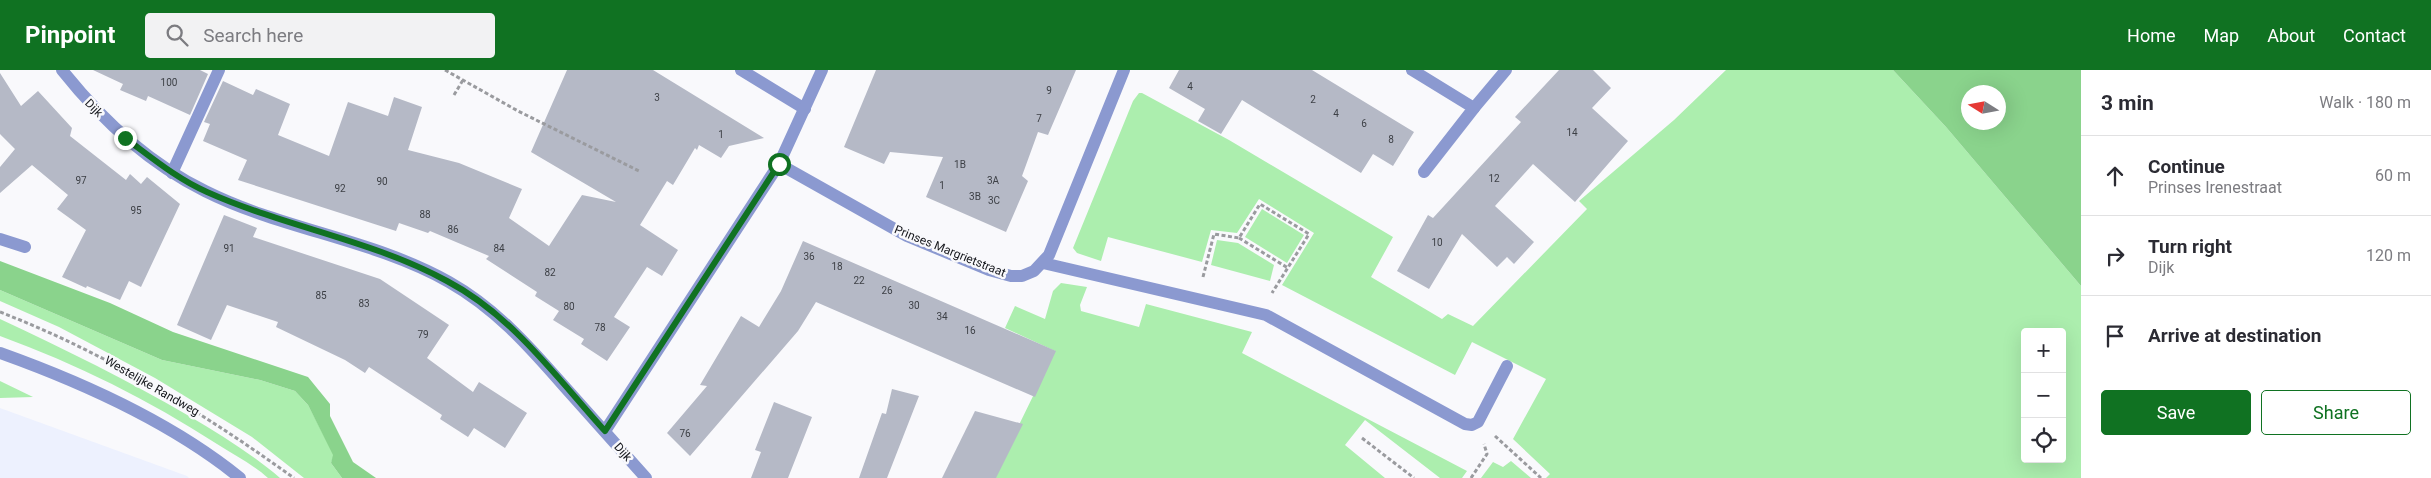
<!DOCTYPE html>
<meta charset="utf-8">
<style>
:root{--surface:#fff;--page:#f2f2f3;--text:#2b2b33;--muted:#7c7c81;--line:#e1e1e2;--accent:#107222}
body{margin:0;font-family:Roboto,sans-serif;background:var(--page);color:var(--text)}
.controls{position:absolute;right:15px;bottom:15px;display:grid;overflow:hidden;border-radius:5px;box-shadow:0 5px 20px #0002}
.controls button{width:45px;height:45px;display:grid;place-items:center;padding:0;border:0;border-bottom:1px solid var(--line);background:var(--surface);color:var(--text);font:25px sans-serif}
.compass{position:absolute;left:1961px;top:15px;width:45px;height:45px;border-radius:50%;background:var(--surface);box-shadow:0 5px 20px #0002;rotate:281deg}
.stop{position:absolute;width:15px;height:15px;margin:-11px;border:4px solid #107222;border-radius:50%;background:#fff}
.stop.end{background:#107222;border-color:#fff;box-shadow:0 1px 5px #0008}
.list{margin:0;padding:0;list-style:none}
h2{display:flex;justify-content:space-between;align-items:center;height:65px;margin:0;padding:0 20px;font-size:21px}
h2 small{font-size:16px;font-weight:400;color:var(--muted)}
.list li{display:grid;grid-template-columns:32px 1fr auto;gap:15px;align-items:center;box-sizing:border-box;height:80px;padding:0 20px;border-top:1px solid var(--line)}
.list b{display:block;font-size:19px;white-space:nowrap}
.list p{margin:0;font-size:16px;white-space:nowrap;color:var(--muted)}
.list em{font-size:16px;font-style:normal;color:var(--muted)}
.actions{display:flex;gap:10px;padding:15px 20px}
.actions a{flex:1;padding:11px 0;border:1px solid var(--accent);border-radius:5px;text-align:center;font-size:18px;color:var(--accent)}
.actions .main{background:var(--accent);color:#fff}
.icon{flex:none;width:28px;height:28px;fill:none;stroke:currentColor;stroke-width:2;stroke-linecap:round;stroke-linejoin:round}
.map{position:relative;flex:none;width:2081px;height:408px;overflow:hidden}
header{display:flex;align-items:center;gap:30px;box-sizing:border-box;height:70px;padding:0 25px;background:var(--accent);color:#fff}
header strong{font-size:24px}
nav{display:flex;gap:28px;margin-inline-start:auto;font-size:18px}
.search{width:350px;height:45px;background:var(--page);display:flex;align-items:center;gap:12px;box-sizing:border-box;padding:0 18px;border-radius:5px;color:var(--muted);font-size:19px}
main{display:flex}
aside{flex:1;background:var(--surface)}
.map>svg:first-child{display:block}
</style>
<header>
<strong>Pinpoint</strong>
<div class="search"><svg class="icon" aria-label="search" viewBox="0 0 24 24"><circle cx="10" cy="10" r="6"/><path d="M15 15l6 6"/></svg>Search here</div>
<nav><a>Home</a><a>Map</a><a>About</a><a>Contact</a></nav>
</header>
<main>
<div class="map">
<svg width="2081" height="408" viewBox="0 0 2081 408">
<rect width="100%" height="100%" fill="#f9f9fc"/>
<polygon fill="#edf1fe" points="0,338 187,406 189,408 0,408"/>
<g fill="#aceeae" fill-rule="evenodd">
<path d="M1726 0H1893L1946 57 2081 216V408H1546L1550 404 1513 369 1546 309 1472 272 1455 305 1282 215 1314 163 1259 129 1237 163 1211 160 1202 192 1108 167 1101 191 1077 183 1073 178 1133 31 1139 23H1142L1229 70 1393 167 1371 207 1442 249 1448 244 1473 256 1587 139 1579 131 1674 50ZM2025 262H2062V389H2025Z"/>
<polygon points="1262,139 1304,165 1287,193 1245,167"/>
<polygon points="1217,170 1238,173 1274,195 1270,211 1211,195"/>
<polygon points="1061,213 1087,217 1080,235 1081,241 1139,257 1146,234 1252,262 1242,283 1467,401 1462,408 1440,408 1365,350 1345,375 1385,408 993,408 1055,281 1005,258 1015,236 1045,249 1053,221"/>
<polygon points="0,220 162,290 260,310 295,321 308,335 334,385 331,393 342,408 304,408 252,367 155,308 59,257 0,231"/>
<path d="M0 249C64 279 128 310 189 346 221 365 252 384 280 408H268C254 395 234 385 217 374 149 330 77 294 0 266Z"/>
<polygon points="0,311 33,327 0,328"/>
<polygon points="1511,391 1531,408 1481,408 1493,392 1503,397"/>
</g>
<g fill="#8ad38c" fill-rule="evenodd">
<path d="M1893 0H2081V216L1946 57ZM1998 22V52H1968V22Z"/>
<polygon points="0,191 110,233 173,262 308,307 330,334 330,346 353,392 376,408 342,408 331,393 333,385 308,335 295,321 260,310 162,290 0,220"/>
</g>
<g fill="#b5b9c6">
<polygon points="93,0 200,0 208,4 190,45 148,26 146,31 120,20 123,14"/>
<polygon points="567,0 653,0 764,68 729,76 721,88 699,75 697,80 695,78 673,115 667,111 640,155 678,180 662,206 647,197 614,247 630,257 607,291 581,274 584,269 553,250 559,241 535,226 537,222 486,189 489,186 430,161 428,163 399,153 396,161 238,110 247,90 203,71 210,54 204,52 223,11 253,25 256,19 290,34 278,65 329,86 348,32 388,46 394,27 422,37 408,80 459,93 522,119 509,148 549,176 582,125 616,132 531,82"/>
<polygon points="876,0 1076,0 1048,65 1038,62 1022,106 1028,111 1006,162 926,127 943,87 890,82 884,94 844,77"/>
<polygon points="1179,0 1312,0 1414,62 1393,96 1373,84 1361,103 1242,30 1221,64 1198,51 1205,39 1169,18"/>
<polygon points="1559,0 1593,0 1611,18 1592,38 1628,71 1575,132 1533,94 1495,136 1534,172 1514,194 1507,187 1497,197 1462,164 1429,219 1397,201 1428,145 1433,148 1521,52 1515,47"/>
<polygon points="0,3 21,36 38,21 72,58 70,66 126,110 130,104 141,114 147,107 180,134 141,217 129,211 120,230 87,216 86,218 62,207 86,160 57,139 68,125 32,95 0,123 0,97 15,79 0,64"/>
<polygon points="224,145 257,158 253,167 380,209 449,255 427,288 473,322 479,312 527,343 505,378 474,358 468,367 440,349 442,345 369,297 365,303 345,290 276,257 278,252 227,235 211,270 177,255"/>
<polygon points="803,171 1056,281 1035,327 816,232 798,261 690,386 667,363 707,316 700,315 741,246 759,257 781,221"/>
<polygon points="892,319 919,326 887,408 859,408 882,343 886,344"/>
<polygon points="774,332 812,347 788,408 751,408 761,382 755,380"/>
<polygon points="975,341 1023,354 996,408 942,408"/>
</g>
<g fill="none" stroke-linecap="round" stroke-linejoin="round">
<g stroke="#9a9b9f" stroke-width="3" stroke-dasharray="4 2.5" stroke-linecap="butt">
<polyline points="445,0 518,41 641,102"/>
<polyline points="454,25 463,10"/>
<polyline points="1239,168 1288,198"/>
<polyline points="1203,207 1214,164 1239,168 1260,134 1309,164 1272,223"/>
<path d="M0 242C106 283 202 342 294 408"/>
<polyline points="1495,366 1541,408"/>
<polyline points="1362,368 1414,408"/>
<polyline points="1471,408 1487,384 1484,374"/>
</g>
<g stroke="#8b99d0" stroke-width="12">
<path d="M62 0C101 49 148 93 205 121 283 160 373 169 449 212 495 238 528 275 563 315 591 346 618 377 646 408"/>
<polyline points="741,0 805,39"/>
<polyline points="1412,0 1474,38 1424,102"/>
<polyline points="1474,38 1506,0"/>
<polyline points="779,94 907,166 989,200 1011,206 1022,206 1034,201 1049,185 1124,0"/>
<polyline points="172,103 219,0"/>
<polyline points="0,169 25,177"/>
<polyline points="1043,193 1266,245 1465,354 1472,355 1478,352 1507,296"/>
<path d="M0 283C84 313 171 352 240 408"/>
<polyline points="605,361 779,94 822,0"/>
</g>
</g>
<g fill="none" stroke-linecap="round" stroke-linejoin="round">
<path stroke="#107222" stroke-width="6" d="M125 68C151 87 177 109 207 122 285 157 372 170 447 211 512 245 557 308 605 361L779 94"/>
</g>
<g text-anchor="middle" dominant-baseline="central" stroke-width="5" stroke-linejoin="round" paint-order="stroke">
<g font-size="10" fill="#3d4046">
<text x="169" y="12">100</text>
<text x="1190" y="16">4</text>
<text x="1049" y="20">9</text>
<text x="657" y="27">3</text>
<text x="1313" y="29">2</text>
<text x="1336" y="43">4</text>
<text x="1039" y="48">7</text>
<text x="1364" y="53">6</text>
<text x="1572" y="62">14</text>
<text x="721" y="64">1</text>
<text x="1391" y="69">8</text>
<text x="960" y="94">1B</text>
<text x="1494" y="108">12</text>
<text x="81" y="110">97</text>
<text x="993" y="110">3A</text>
<text x="382" y="111">90</text>
<text x="942" y="115">1</text>
<text x="340" y="118">92</text>
<text x="975" y="126">3B</text>
<text x="994" y="130">3C</text>
<text x="136" y="140">95</text>
<text x="425" y="144">88</text>
<text x="453" y="159">86</text>
<text x="1437" y="172">10</text>
<text x="229" y="178">91</text>
<text x="499" y="178">84</text>
<text x="809" y="186">36</text>
<text x="837" y="196">18</text>
<text x="550" y="202">82</text>
<text x="859" y="210">22</text>
<text x="887" y="220">26</text>
<text x="321" y="225">85</text>
<text x="364" y="233">83</text>
<text x="914" y="235">30</text>
<text x="569" y="236">80</text>
<text x="942" y="246">34</text>
<text x="600" y="257">78</text>
<text x="970" y="260">16</text>
<text x="423" y="264">79</text>
<text x="685" y="363">76</text>
</g>
<g font-size="12" fill="#15171c" stroke="#f9f9fc">
<text transform="translate(94 38) rotate(45)">Dijk</text>
<text transform="translate(950 181) rotate(22)">Prinses Margrietstraat</text>
<text transform="translate(152 316) rotate(30)">Westelijke Randweg</text>
<text transform="translate(623 382) rotate(48)">Dijk</text>
</g>
</g>
</svg>
<div class="controls">
<button>+</button>
<button>−</button>
<button><svg class="icon" aria-label="locate" viewBox="0 0 24 24"><circle cx="12" cy="12" r="6"/><path d="M12 2v4M12 18v4M2 12h4M18 12h4"/></svg></button>
</div>
<svg class="compass" viewBox="-18 -18 36 36"><path d="M0-13l5 13h-10z" fill="#e53935"/><path d="M0 13l5-13h-10z" fill="#7c7c81"/></svg>
<div class="stop" style="left:779px;top:94px"></div>
<div class="stop end" style="left:125px;top:68px"></div>
</div>
<aside>
<h2>3 min<small>Walk · 180 m</small></h2>
<ul class="list">
<li><svg class="icon" aria-label="ahead" viewBox="0 0 24 24"><path d="M12 20V5M6 11l6-6 6 6"/></svg><div><b>Continue</b><p>Prinses Irenestraat</p></div><em>60 m</em></li>
<li><svg class="icon" aria-label="right" viewBox="0 0 24 24"><path d="M7 20v-9h11M14 6l5 5-5 5"/></svg><div><b>Turn right</b><p>Dijk</p></div><em>120 m</em></li>
<li><svg class="icon" aria-label="arrive" viewBox="0 0 24 24"><path d="M6 21V4h12l-3 4 3 4H6"/></svg><div><b>Arrive at destination</b></div></li>
</ul>
<div class="actions"><a class="main">Save</a><a>Share</a></div>
</aside>
</main>
